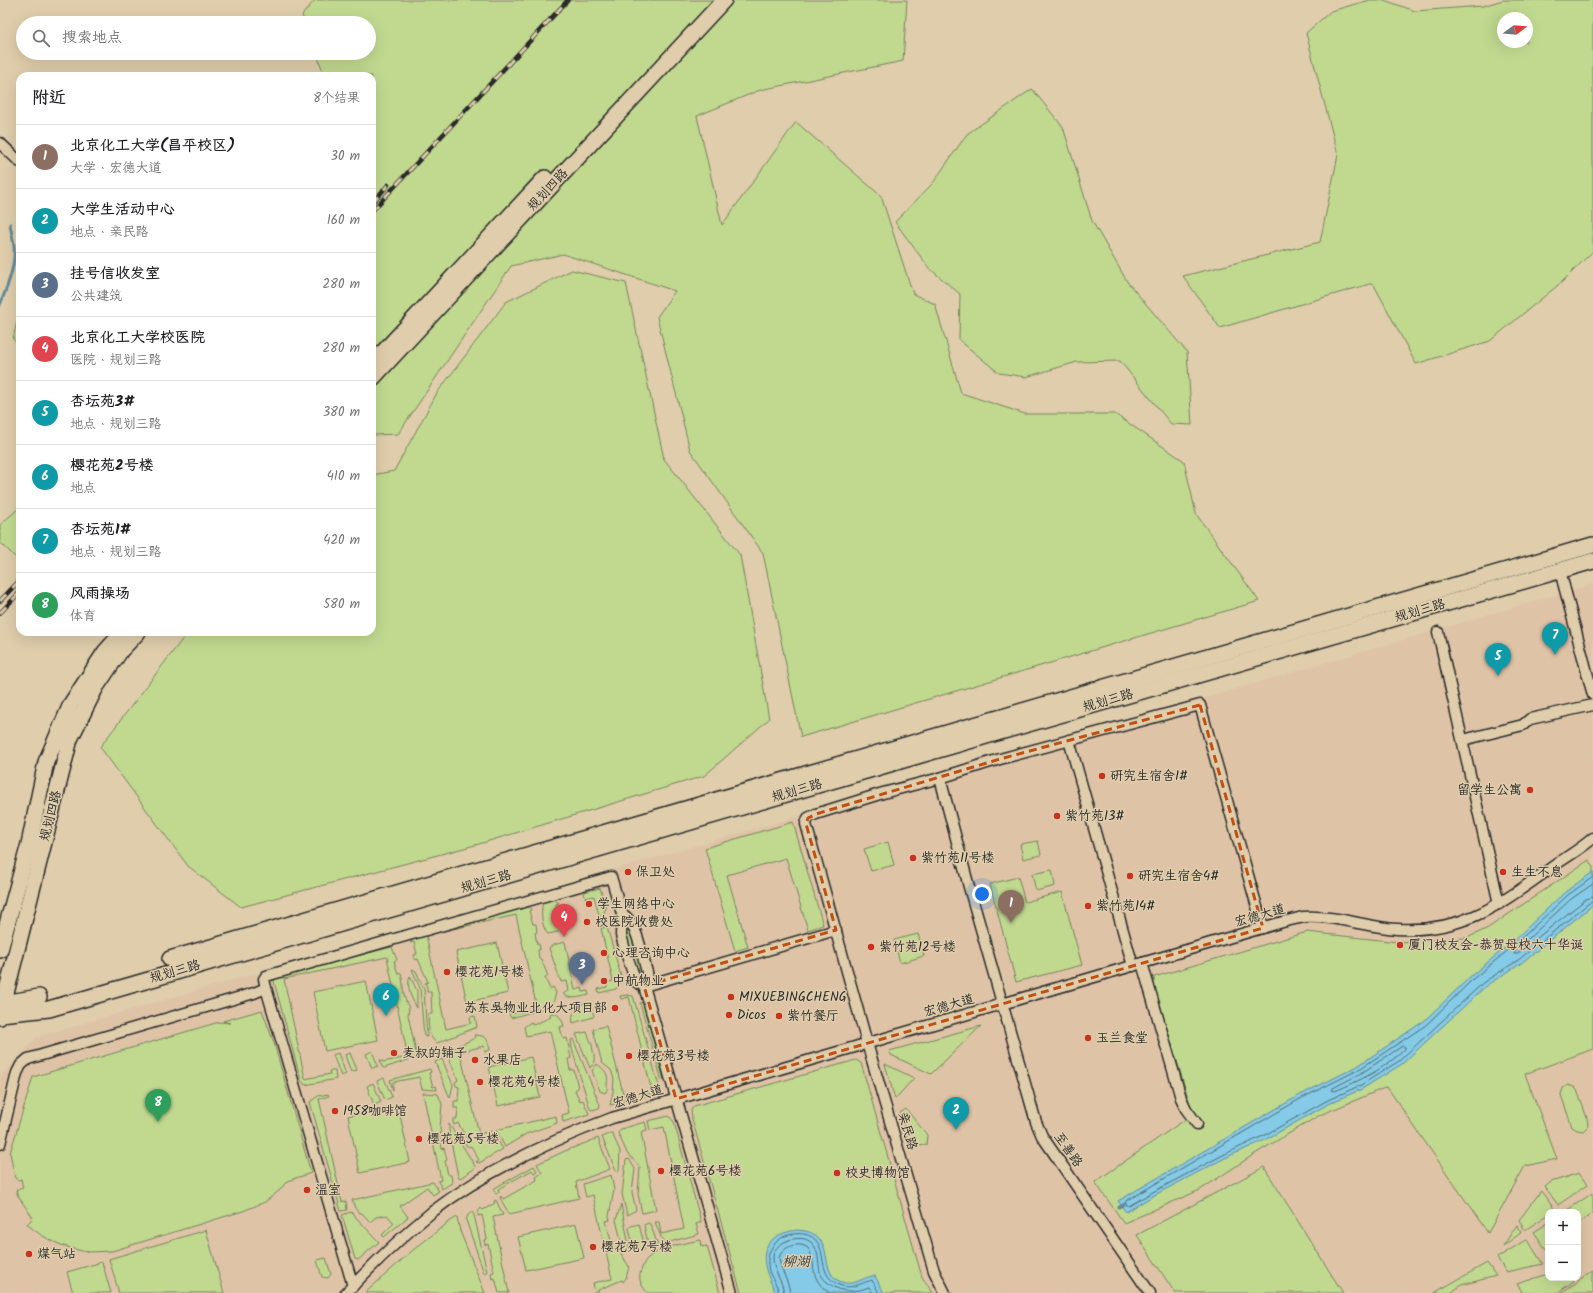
<!DOCTYPE html>
<html lang="zh">
<meta charset="utf-8">
<style>
:root{--surface:#fff;--page:#f6f6f6;--text:#202124;--muted:#757577;--line:#e0e0e0;--accent:#0f766e}
body{margin:0;font-family:Kalam,"LXGW WenKai TC",sans-serif;background:var(--page);color:var(--text)}
.controls{position:absolute;right:12px;bottom:12px;display:grid;overflow:hidden;border-radius:8px;box-shadow:0 4px 16px #0002}
.controls button{width:36px;height:36px;display:grid;place-items:center;padding:0;border:0;border-bottom:1px solid var(--line);background:var(--surface);color:var(--text);font:20px sans-serif}
.compass{position:absolute;left:1497px;top:12px;width:36px;height:36px;border-radius:50%;background:var(--surface);box-shadow:0 4px 16px #0002;rotate:74deg}
.you{position:absolute;left:982px;top:894px;width:14px;height:14px;margin:-10px;border:3px solid #fff;border-radius:50%;background:#1a73e8;box-shadow:0 0 0 6px #1a73e833}
.badge{display:grid;place-items:center;width:26px;height:26px;border-radius:50%;background:var(--accent);color:#fff;font-size:13px;font-weight:700}
.pin{position:absolute;translate:-50% -33px;filter:drop-shadow(0 1px 2px #0008)}
.pin::after{content:'';position:absolute;top:21px;width:14px;height:12px;background:inherit;clip-path:polygon(0 0,100% 0,50% 100%)}
.list{margin:0;padding:0;list-style:none}
h2{display:flex;justify-content:space-between;align-items:center;height:52px;margin:0;padding:0 16px;font-size:17px}
h2 small{font-size:13px;font-weight:400;color:var(--muted)}
.list li{display:grid;grid-template-columns:26px 1fr auto;gap:12px;align-items:center;box-sizing:border-box;height:64px;padding:0 16px;border-top:1px solid var(--line)}
.list b{display:block;font-size:15px;white-space:nowrap}
.list p{margin:0;font-size:13px;white-space:nowrap;color:var(--muted)}
.list em{font-size:13px;font-style:normal;color:var(--muted)}
.icon{flex:none;width:22px;height:22px;fill:none;stroke:currentColor;stroke-width:2;stroke-linecap:round;stroke-linejoin:round}
.map{position:relative;flex:none;width:1593px;height:1293px;overflow:hidden}
.search{position:absolute;background:var(--surface);box-shadow:0 4px 16px #0002;left:16px;top:16px;width:360px;height:44px;display:flex;align-items:center;gap:10px;box-sizing:border-box;padding:0 14px;border-radius:22px;color:var(--muted);font-size:15px}
.panel{position:absolute;background:var(--surface);box-shadow:0 4px 16px #0002;left:16px;top:72px;width:360px;height:564px;border-radius:12px}
.map>svg:first-child{display:block}
</style>
<div class="map">
<svg width="1593" height="1293" viewBox="0 0 1593 1293">
<rect width="100%" height="100%" fill="#dfcdab"/>
<filter id="ink" filterUnits="userSpaceOnUse"><feTurbulence type="fractalNoise" baseFrequency=".025" numOctaves="2"/><feDisplacementMap in="SourceGraphic" scale="8" xChannelSelector="R" yChannelSelector="G"/><feConvolveMatrix kernelMatrix="1 2 1 2 8 2 1 2 1" color-interpolation-filters="sRGB"/></filter>
<g filter="url(#ink)">
<path fill="#dfc3a6" fill-rule="evenodd" d="M1593 584V1293H0V1081L1 1076 37 1037 1206 698ZM1548 1212H1578V1278H1548Z"/>
<g fill="#c0d98f" stroke="#76825d" fill-rule="evenodd">
<polygon points="315,0 907,0 903,61 760,90 697,116 722,225 796,122 881,196 913,294 935,304 961,393 1025,414 1115,414 1184,461 1196,514 1259,601 801,737 763,553 690,450 657,317 675,291 563,254 511,266 398,434 372,435 372,76 325,76 316,53 369,53 369,23 305,23 302,15"/>
<path d="M1370 0H1384L1415 11 1483 6 1503 0H1593V251L1563 281 1490 341 1416 364 1373 283 1220 328 1183 276 1320 242 1338 155 1306 33 1331 11ZM1503 18H1527V42H1503Z"/>
<polygon points="1032,89 1063,127 1092,221 1128,283 1187,352 1192,425 1171,424 1120,361 1077,362 1026,377 999,373 959,340 960,294 929,268 895,222 933,183 967,134"/>
<polygon points="572,270 626,283 664,459 740,555 769,719 704,776 479,844 241,907 188,866 100,747 188,632 372,632 372,475 394,471 437,393 506,302"/>
<polygon points="20,307 20,347 13,339"/>
<polygon points="20,507 20,562 0,542 0,525"/>
<polygon points="793,822 823,925 808,930 786,858 727,875 748,947 735,951 705,848"/>
<polygon points="1038,841 1041,855 1023,859 1020,844"/>
<polygon points="888,842 894,865 871,871 864,849"/>
<polygon points="1589,860 1593,866 1593,1049 1525,1074 1557,1159 1525,1166 1488,1233 1387,1087 1320,1115 1253,1155 1200,1190 1124,1223 1095,1182 1193,1114 1154,985 1154,977 1307,932 1398,942 1467,938 1488,928"/>
<polygon points="1052,870 1055,886 1036,891 1032,874"/>
<polygon points="1018,877 1025,902 1062,892 1082,965 1016,982 990,884"/>
<polygon points="600,888 606,908 603,915 599,915 594,896 585,898 584,892"/>
<path d="M551 897 559 903 556 904 562 931 548 934C541 927 540 909 544 899Z"/>
<path d="M524 905 530 908 531 910 529 911 533 924H536L537 932 535 933 537 944H539L540 949 538 950 539 959H541L548 976 545 978 550 989 553 987 556 993 552 1006 511 1018 509 1014 511 1010 512 1014 537 1008 516 915 426 935 446 1029 471 1023 470 1017 475 1016 477 1027 437 1043C427 1037 429 1025 428 1014H432L431 992H427V987L425 983 428 982 418 959 415 960 414 955 417 954 414 942 410 943 417 936Z"/>
<polygon points="626,924 630,928 644,976 642,978 638,977 625,932"/>
<polygon points="607,927 622,980 616,989 599,993 598,989 607,987 607,983 613,981 601,928"/>
<polygon points="918,934 924,956 900,963 894,940"/>
<path d="M565 942 575 990 582 988 583 992 588 991 589 995C580 997 572 1000 564 995V993L569 991 567 981 561 982 549 948 553 945Z"/>
<polygon points="497,943 508,993 467,1002 456,952"/>
<path d="M392 947 397 960 394 961 398 974 401 973C404 985 402 997 409 1008L408 1015 417 1057 384 1068 382 1067 380 1060H382L383 1062 408 1057 387 957 284 979 305 1079 330 1074 329 1071H335L336 1079 305 1085 301 1080 274 982 275 977Z"/>
<polygon points="412,969 416,971 424,989 427,1037 424,1036 420,988"/>
<path d="M410 976 417 991V1008C411 997 406 988 410 976Z"/>
<polygon points="366,981 378,1040 325,1051 313,992"/>
<polygon points="627,995 633,996 659,1086 656,1093 642,1097 642,1095 652,1092 629,997 621,999 620,996"/>
<polygon points="643,1002 664,1080 662,1081 640,1003"/>
<path d="M585 1003 590 1007 594 1015 593 1017 573 1023C571 1014 576 1006 585 1003Z"/>
<path d="M262 1010 273 1040 311 1173 287 1181 280 1190 265 1202 243 1211 112 1251C105 1251 97 1252 90 1252 68 1250 43 1239 27 1224L33 1218 18 1196 16 1190 23 1188 21 1179 18 1180 15 1178 10 1153 33 1077 219 1022 230 1023 223 1021Z"/>
<path d="M552 1013C560 1014 562 1020 564 1026L560 1027 563 1039 567 1038 571 1058 568 1059 570 1070H574L578 1088 575 1090 580 1101 583 1100 589 1114 563 1122 562 1115 569 1113 550 1031 526 1036 524 1027 531 1022 533 1025 551 1017 550 1014Z"/>
<polygon points="606,1026 625,1101 610,1105 613,1092 614,1079 611,1070 602,1063 593,1029"/>
<polygon points="981,1026 931,1074 891,1055 889,1051"/>
<polygon points="587,1032 592,1045 595,1062 590,1068 576,1034"/>
<path d="M474 1035C487 1036 487 1037 490 1050L485 1052 484 1046 460 1052 479 1134 492 1131 503 1149 479 1163 476 1162 479 1160 471 1146 468 1147 465 1143 468 1141 458 1123 454 1125 453 1122V1119H457L458 1108H454V1101H458L459 1087 456 1086 455 1082 458 1080 448 1056 445 1058 446 1049 451 1046 452 1049 475 1038Z"/>
<polygon points="573,1039 600,1105 599,1108 592,1110 590,1109 572,1049 571,1040"/>
<polygon points="372,1051 378,1066 372,1068 366,1054"/>
<polygon points="338,1053 346,1074 341,1076 333,1055"/>
<polygon points="350,1053 357,1070 351,1072 345,1055"/>
<polygon points="531,1057 540,1097 498,1106 489,1067"/>
<polygon points="442,1059 453,1085 450,1098 435,1062"/>
<polygon points="856,1060 861,1063 922,1277 933,1293 741,1293 692,1119 691,1110 694,1106"/>
<path d="M597 1064C605 1070 609 1074 607 1084 607 1088 608 1090 605 1093L600 1091 592 1071Z"/>
<polygon points="885,1064 914,1078 895,1099"/>
<polygon points="430,1069 431,1072 429,1073 433,1087 436,1086 437,1090 422,1089 419,1077 393,1082 393,1091 390,1080"/>
<polygon points="384,1078 392,1097 385,1100 377,1081"/>
<polygon points="373,1083 381,1102 374,1105 367,1086"/>
<polygon points="1568,1085 1574,1087 1577,1090 1587,1118 1588,1126 1583,1131 1577,1130 1572,1127 1561,1095 1563,1088"/>
<polygon points="423,1093 438,1094 442,1104 440,1128 441,1134 439,1135 442,1149 444,1148 447,1160 445,1161 448,1175 451,1175 452,1183 442,1189 438,1181 441,1180"/>
<polygon points="328,1094 329,1096 319,1099 342,1202 346,1201 347,1210 341,1211 310,1102 318,1096"/>
<polygon points="398,1106 410,1162 360,1173 348,1116"/>
<polygon points="906,1109 927,1135 926,1145 913,1144 907,1137 900,1113"/>
<polygon points="556,1116 557,1123 526,1134 505,1147 496,1130"/>
<polygon points="669,1116 674,1122 701,1222 696,1224 699,1234 666,1243 663,1242 655,1222 659,1222 661,1234 684,1229 664,1127 650,1130 648,1121"/>
<polygon points="645,1122 647,1130 641,1132 656,1210 642,1213 638,1194 640,1167 627,1153 618,1133 621,1129"/>
<polygon points="449,1124 475,1166 474,1169 460,1178 458,1176 449,1132"/>
<polygon points="610,1133 612,1133 620,1151 619,1171 616,1171 602,1137"/>
<polygon points="598,1138 610,1169 576,1182 579,1198 509,1214 500,1198 501,1196 503,1199 537,1180 536,1177 542,1173 537,1164 565,1151"/>
<polygon points="629,1159 635,1169 632,1192 636,1210 627,1215 622,1194 626,1160"/>
<polygon points="534,1166 537,1171 534,1173 532,1170 498,1189 499,1192 496,1194 493,1189"/>
<polygon points="1264,1167 1343,1293 1175,1293 1137,1235"/>
<polygon points="1579,1173 1587,1185 1558,1205 1545,1187 1551,1182"/>
<polygon points="611,1175 614,1190 609,1216 610,1220 606,1221 611,1241 614,1241 629,1267 626,1278 623,1282 622,1280 598,1290 598,1292 595,1292 593,1283 612,1279 593,1195 586,1197 583,1184"/>
<polygon points="433,1182 439,1191 433,1195 427,1187 400,1206 408,1217 384,1237 382,1235 394,1223 387,1215 376,1217 370,1222 362,1213 359,1213 355,1208 352,1200"/>
<polygon points="1541,1191 1555,1210 1548,1212 1548,1215 1525,1230 1519,1220"/>
<polygon points="1593,1193 1593,1213 1578,1223 1578,1212 1569,1212 1567,1210"/>
<polygon points="496,1200 503,1215 493,1217 509,1293 499,1293 495,1278 492,1279 491,1273 494,1272 488,1244 485,1245 484,1240 487,1239 482,1215 478,1216 478,1212 481,1208 483,1210 495,1203 494,1201"/>
<polygon points="621,1204 630,1252 621,1240 616,1220"/>
<polygon points="351,1212 379,1242 358,1260 355,1259 342,1215"/>
<polygon points="472,1212 474,1215 487,1272 484,1273 466,1220 468,1215"/>
<polygon points="457,1217 460,1231 485,1293 365,1293 413,1250 449,1222"/>
<polygon points="648,1223 650,1224 658,1245 649,1249 644,1225"/>
<polygon points="1548,1223 1548,1252 1534,1232"/>
<polygon points="576,1224 584,1258 526,1270 518,1237"/>
<path d="M639 1224 645 1248 643 1251C632 1247 631 1238 629 1228L631 1226Z"/>
<polygon points="1517,1225 1522,1232 1503,1246"/>
<polygon points="206,1230 224,1293 119,1293 109,1259"/>
<polygon points="1527,1239 1543,1264 1506,1272 1497,1258"/>
<path d="M701 1240 702 1247 707 1246 720 1293H648C641 1286 637 1279 642 1268 643 1265 645 1260 648 1258 660 1247 685 1243 701 1240Z"/>
<polygon points="326,1258 331,1274 328,1278 322,1277 317,1260"/>
<polygon points="102,1262 111,1293 73,1293 67,1272"/>
<polygon points="1487,1263 1496,1276 1461,1285 1451,1293 1434,1293"/>
<polygon points="1593,1271 1593,1293 1561,1293"/>
<polygon points="1548,1274 1548,1278 1572,1278 1574,1281 1557,1293 1523,1293 1517,1284"/>
</g>
<g fill="#85cae6" stroke="#618a9b">
<polygon points="1593,872 1593,905 1520,964 1487,985 1402,1064 1362,1089 1330,1103 1265,1140 1225,1158 1151,1197 1126,1212 1118,1201 1298,1096 1356,1067 1424,1021 1472,975 1510,944 1565,892"/>
<path d="M797 1230C842 1232 813 1276 845 1283 857 1285 864 1276 875 1276L884 1293H776C760 1264 755 1236 797 1230Z"/>
</g>
<g fill="none" stroke-linecap="round" stroke-linejoin="round">
<g stroke="#4f6b76" stroke-width="1">
<polyline points="1593,877 1568,895 1512,947 1474,978 1426,1025 1358,1070 1300,1099 1126,1201 1125,1204 1129,1206 1149,1194 1223,1155 1263,1136 1328,1100 1361,1085 1399,1061 1484,982 1517,961 1589,903 1593,902"/>
<polyline points="1593,884 1571,899 1515,951 1514,954 1517,954 1586,899 1593,897"/>
<path d="M1403 1046 1405 1047V1049C1386 1068 1359 1081 1335 1091L1332 1090 1333 1088 1360 1074Z"/>
<path d="M779 1293C778 1286 773 1280 770 1274 765 1259 769 1245 783 1237 789 1234 797 1233 804 1234 831 1240 815 1269 834 1282 848 1292 858 1284 872 1280L879 1293"/>
<path d="M784 1293C783 1281 773 1272 773 1258 772 1242 801 1232 812 1243 819 1250 818 1263 820 1272 821 1276 824 1279 827 1282 840 1293 854 1293 869 1287L873 1293"/>
<path d="M790 1293C789 1281 780 1271 779 1257 784 1246 798 1241 808 1248 818 1265 807 1278 830 1293"/>
</g>
<g stroke="#618a9b" stroke-width="3">
<path d="M0 305C7 287 16 266 14 246 13 238 11 231 10 224"/>
<polyline points="1119,1207 1125,1204"/>
</g>
<g stroke="#2b2b2b" stroke-width="13">
<g id="street">
<polyline points="0,143 20,162"/>
<polyline points="1560,571 1593,695"/>
<polyline points="1438,632 1499,904"/>
<polyline points="1069,740 1133,966"/>
<polyline points="1463,740 1523,725 1530,719 1593,705"/>
<polyline points="940,778 883,793 816,814 808,818 806,824 867,1043 934,1271 945,1293"/>
<path d="M622 914C637 921 642 956 647 972L648 979 644 986 732 1293"/>
<polyline points="1142,963 1181,1098 1186,1109 1197,1124"/>
<polyline points="0,1144 17,1073 21,1065 28,1059 254,993 266,988"/>
<polyline points="353,1286 266,988 264,979 266,976 611,877 622,914 621,935 625,950 636,982 644,986 836,930"/>
<path d="M346 1293C373 1264 401 1237 432 1212 484 1172 550 1141 612 1118L1286 921C1292 920 1298 918 1304 917 1336 915 1366 927 1397 929 1464 933 1500 904 1551 868 1564 858 1580 850 1593 838"/>
<polyline points="1150,1293 1042,1136 1036,1122 969,887 940,778 1000,759 1200,705 1263,928"/>
</g>
</g>
<g stroke="#2b2b2b" stroke-width="18">
<g id="secondary">
<polyline points="372,364 545,178"/>
<polyline points="372,379 724,0"/>
<polyline points="0,950 29,844 46,762 71,704 105,652 123,632"/>
<polyline points="170,959 1593,545"/>
<polyline points="0,1002 4,1003 39,997"/>
<polyline points="0,1014 49,1009 893,763 1593,561"/>
<polyline points="0,1017 70,739 96,687 121,650 138,632"/>
</g>
</g>
<use href="#street" stroke="#dfcdab" stroke-width="10"/>
<use href="#secondary" stroke="#dfcdab" stroke-width="15"/>
<g stroke="#2b2b2b" stroke-width="4.5">
<g id="rail">
<polyline points="372,203 388,185"/>
<polyline points="372,211 568,0"/>
<polyline points="0,601 20,580"/>
<polyline points="0,613 20,592"/>
</g>
</g>
<use href="#rail" stroke="#dfcdab" stroke-width="3" stroke-dasharray="9" stroke-linecap="butt"/>
</g>
</g>
<path fill="none" stroke="#c25012" stroke-width="3" stroke-dasharray="8 5" stroke-linejoin="round" d="M1200 705 1263 928 676 1099 644 986 836 930 806 824 808 818 816 814 1000 759Z"/>
<g fill="#c8321e" stroke="#dfcdab" stroke-width="1.5">
<circle cx="1102" cy="776" r="4"/>
<circle cx="1530" cy="790" r="4"/>
<circle cx="1057" cy="816" r="4"/>
<circle cx="913" cy="858" r="4"/>
<circle cx="628" cy="872" r="4"/>
<circle cx="1503" cy="872" r="4"/>
<circle cx="1130" cy="876" r="4"/>
<circle cx="589" cy="904" r="4"/>
<circle cx="1088" cy="906" r="4"/>
<circle cx="587" cy="922" r="4"/>
<circle cx="1400" cy="945" r="4"/>
<circle cx="871" cy="947" r="4"/>
<circle cx="604" cy="953" r="4"/>
<circle cx="447" cy="972" r="4"/>
<circle cx="604" cy="981" r="4"/>
<circle cx="731" cy="997" r="4"/>
<circle cx="615" cy="1008" r="4"/>
<circle cx="729" cy="1015" r="4"/>
<circle cx="779" cy="1016" r="4"/>
<circle cx="1088" cy="1038" r="4"/>
<circle cx="394" cy="1053" r="4"/>
<circle cx="629" cy="1056" r="4"/>
<circle cx="475" cy="1060" r="4"/>
<circle cx="480" cy="1082" r="4"/>
<circle cx="335" cy="1111" r="4"/>
<circle cx="419" cy="1139" r="4"/>
<circle cx="661" cy="1171" r="4"/>
<circle cx="837" cy="1173" r="4"/>
<circle cx="307" cy="1190" r="4"/>
<circle cx="593" cy="1247" r="4"/>
<circle cx="29" cy="1254" r="4"/>
</g>
<g text-anchor="middle" dominant-baseline="central" stroke-width="3" stroke-linejoin="round" paint-order="stroke">
<g font-size="13" fill="#2b2b2b" stroke="#dfcdab">
<text transform="translate(548 190) rotate(-47)">规划四路</text>
<text transform="translate(1420 611) rotate(-16)">规划三路</text>
<text transform="translate(1108 701) rotate(-16)">规划三路</text>
<text transform="translate(797 791) rotate(-16)">规划三路</text>
<text transform="translate(51 816) rotate(-76)">规划四路</text>
<text transform="translate(486 882) rotate(-16)">规划三路</text>
<text transform="translate(1260 916) rotate(-16)">宏德大道</text>
<text transform="translate(175 972) rotate(-16)">规划三路</text>
<text transform="translate(949 1006) rotate(-16)">宏德大道</text>
<text transform="translate(638 1097) rotate(-17)">宏德大道</text>
<text transform="translate(907 1131) rotate(74)">亲民路</text>
<text transform="translate(1068 1150) rotate(55)">至善路</text>
</g>
<g font-size="13" fill="#2b2b2b" stroke="#dfcdab" text-anchor="start">
<text x="1110" y="776">研究生宿舍1#</text>
<text x="1522" y="790" text-anchor="end">留学生公寓</text>
<text x="1065" y="816">紫竹苑13#</text>
<text x="921" y="858">紫竹苑11号楼</text>
<text x="636" y="872">保卫处</text>
<text x="1511" y="872">生生不息</text>
<text x="1138" y="876">研究生宿舍4#</text>
<text x="597" y="904">学生网络中心</text>
<text x="1096" y="906">紫竹苑14#</text>
<text x="595" y="922">校医院收费处</text>
<text x="1408" y="945">厦门校友会-恭贺母校六十华诞</text>
<text x="879" y="947">紫竹苑12号楼</text>
<text x="612" y="953">心理咨询中心</text>
<text x="455" y="972">樱花苑1号楼</text>
<text x="612" y="981">中航物业</text>
<text x="739" y="997">MIXUEBINGCHENG</text>
<text x="607" y="1008" text-anchor="end">苏东吴物业北化大项目部</text>
<text x="737" y="1015">Dicos</text>
<text x="787" y="1016">紫竹餐厅</text>
<text x="1096" y="1038">玉兰食堂</text>
<text x="402" y="1053">麦叔的铺子</text>
<text x="637" y="1056">樱花苑3号楼</text>
<text x="483" y="1060">水果店</text>
<text x="488" y="1082">樱花苑4号楼</text>
<text x="343" y="1111">1958咖啡馆</text>
<text x="427" y="1139">樱花苑5号楼</text>
<text x="669" y="1171">樱花苑6号楼</text>
<text x="845" y="1173">校史博物馆</text>
<text x="315" y="1190">温室</text>
<text x="601" y="1247">樱花苑7号楼</text>
<text x="37" y="1254">煤气站</text>
</g>
<g font-size="14" font-style="italic" fill="#384347" stroke="#dfcdab">
<text x="796" y="1262">柳湖</text>
</g>
</g>
</svg>
<div class="controls">
<button>+</button>
<button>−</button>
</div>
<svg class="compass" viewBox="-18 -18 36 36"><path d="M0-13l5 13h-10z" fill="#e53935"/><path d="M0 13l5-13h-10z" fill="#757577"/></svg>
<div class="you"></div>
<div class="pin badge" style="left:1011px;top:923px;background:#8d6e63">1</div>
<div class="pin badge" style="left:956px;top:1130px;background:#0f9aa8">2</div>
<div class="pin badge" style="left:582px;top:985px;background:#5c6f8a">3</div>
<div class="pin badge" style="left:564px;top:937px;background:#e0444e">4</div>
<div class="pin badge" style="left:1498px;top:676px;background:#0f9aa8">5</div>
<div class="pin badge" style="left:386px;top:1016px;background:#0f9aa8">6</div>
<div class="pin badge" style="left:1555px;top:655px;background:#0f9aa8">7</div>
<div class="pin badge" style="left:158px;top:1122px;background:#2e9e5b">8</div>
<div class="search"><svg class="icon" aria-label="search" viewBox="0 0 24 24"><circle cx="10" cy="10" r="6"/><path d="M15 15l6 6"/></svg>搜索地点</div>
<section class="panel">
<h2>附近<small>8个结果</small></h2>
<ul class="list">
<li><span class="badge" style="background:#8d6e63">1</span><div><b>北京化工大学(昌平校区)</b><p>大学 · 宏德大道</p></div><em>30 m</em></li>
<li><span class="badge" style="background:#0f9aa8">2</span><div><b>大学生活动中心</b><p>地点 · 亲民路</p></div><em>160 m</em></li>
<li><span class="badge" style="background:#5c6f8a">3</span><div><b>挂号信收发室</b><p>公共建筑</p></div><em>280 m</em></li>
<li><span class="badge" style="background:#e0444e">4</span><div><b>北京化工大学校医院</b><p>医院 · 规划三路</p></div><em>280 m</em></li>
<li><span class="badge" style="background:#0f9aa8">5</span><div><b>杏坛苑3#</b><p>地点 · 规划三路</p></div><em>380 m</em></li>
<li><span class="badge" style="background:#0f9aa8">6</span><div><b>樱花苑2号楼</b><p>地点</p></div><em>410 m</em></li>
<li><span class="badge" style="background:#0f9aa8">7</span><div><b>杏坛苑1#</b><p>地点 · 规划三路</p></div><em>420 m</em></li>
<li><span class="badge" style="background:#2e9e5b">8</span><div><b>风雨操场</b><p>体育</p></div><em>580 m</em></li>
</ul>
</section>
</div>
